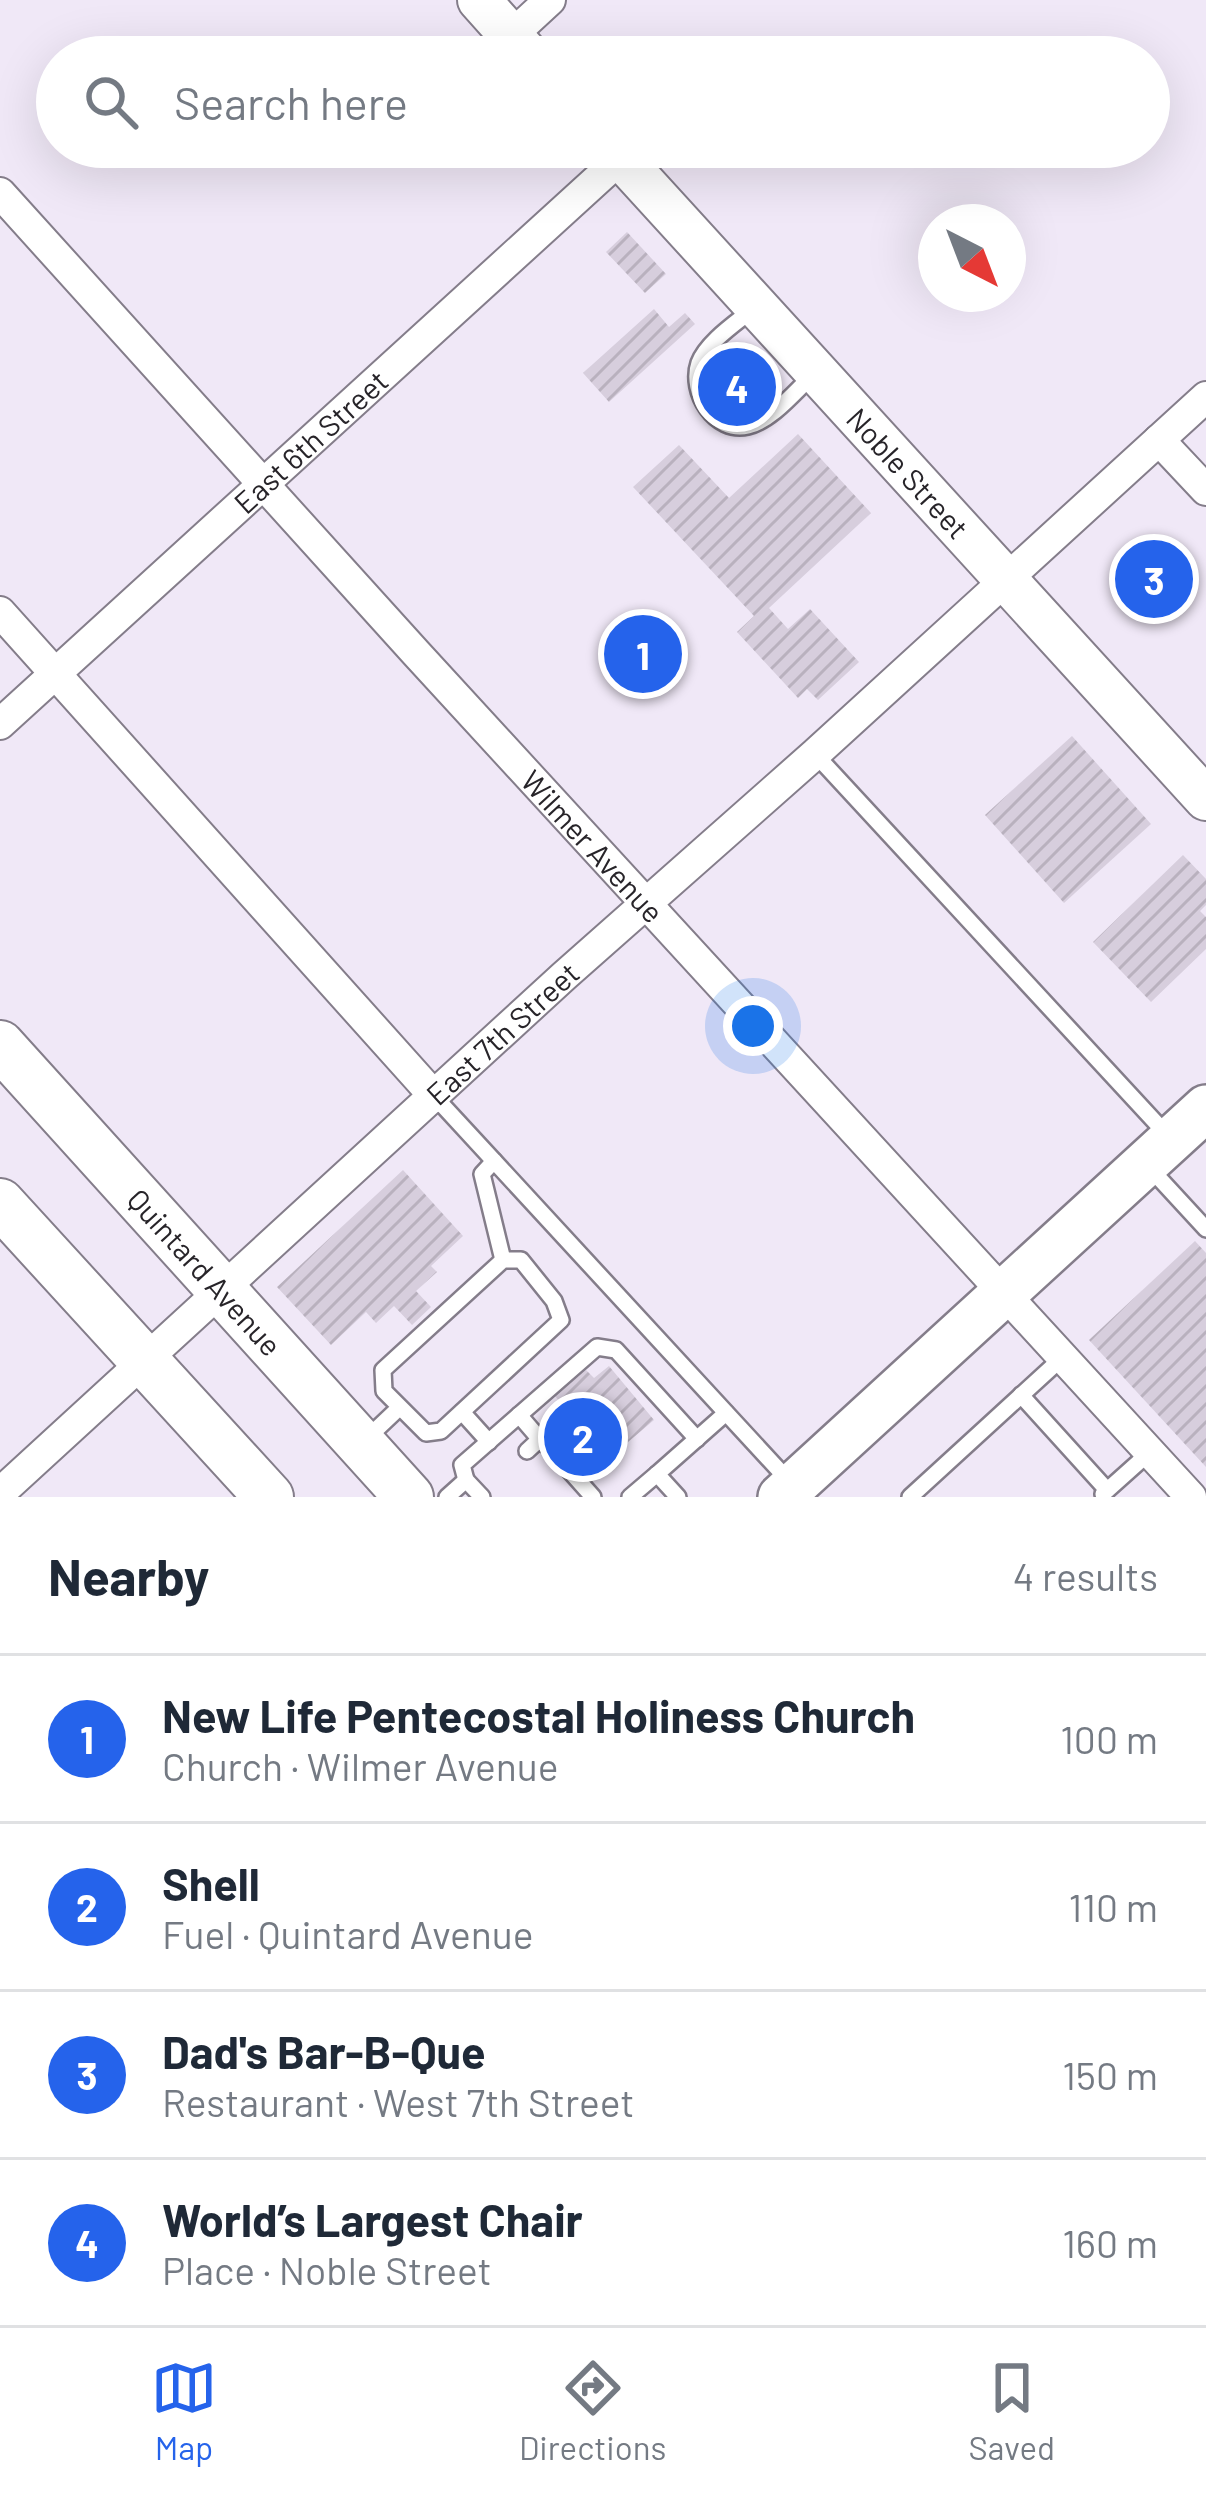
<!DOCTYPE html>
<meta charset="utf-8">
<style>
:root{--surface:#fff;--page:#f6f6f7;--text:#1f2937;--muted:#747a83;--line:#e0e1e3;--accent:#2563eb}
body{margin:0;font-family:Barlow,sans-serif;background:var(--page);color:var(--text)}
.compass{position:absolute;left:918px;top:204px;width:108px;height:108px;border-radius:50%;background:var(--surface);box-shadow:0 12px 48px #0002;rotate:138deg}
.you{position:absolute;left:753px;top:1026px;width:42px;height:42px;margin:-30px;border:9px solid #fff;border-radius:50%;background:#1a73e8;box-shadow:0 0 0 18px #1a73e833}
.badge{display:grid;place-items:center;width:78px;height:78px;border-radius:50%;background:var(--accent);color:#fff;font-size:39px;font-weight:700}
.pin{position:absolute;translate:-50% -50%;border:6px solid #fff;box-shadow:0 3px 12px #0006}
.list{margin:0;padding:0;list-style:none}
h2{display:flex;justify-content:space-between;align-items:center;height:156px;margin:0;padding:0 48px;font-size:51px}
h2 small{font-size:39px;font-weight:400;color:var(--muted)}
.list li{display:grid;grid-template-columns:78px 1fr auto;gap:36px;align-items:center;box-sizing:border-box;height:168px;padding:0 48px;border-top:3px solid var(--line)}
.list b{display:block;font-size:45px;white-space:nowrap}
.list p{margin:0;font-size:39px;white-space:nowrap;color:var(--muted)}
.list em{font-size:39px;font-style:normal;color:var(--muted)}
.icon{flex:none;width:66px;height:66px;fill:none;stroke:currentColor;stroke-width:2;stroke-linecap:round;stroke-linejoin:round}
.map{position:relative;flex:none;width:1206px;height:1497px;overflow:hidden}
.search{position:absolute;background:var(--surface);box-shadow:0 12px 48px #0002;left:36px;right:36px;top:36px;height:132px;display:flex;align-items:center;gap:30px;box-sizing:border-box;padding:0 42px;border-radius:66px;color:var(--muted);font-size:45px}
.sheet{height:828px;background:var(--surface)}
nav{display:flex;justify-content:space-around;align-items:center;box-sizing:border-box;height:168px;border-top:3px solid var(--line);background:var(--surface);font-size:33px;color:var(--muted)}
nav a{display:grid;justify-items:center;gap:6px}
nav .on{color:var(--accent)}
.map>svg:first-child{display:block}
</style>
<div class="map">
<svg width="1206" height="1497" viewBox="0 0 1206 1497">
<defs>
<pattern id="building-hatch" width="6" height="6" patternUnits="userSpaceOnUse" patternTransform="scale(3)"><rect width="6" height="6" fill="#d7cedd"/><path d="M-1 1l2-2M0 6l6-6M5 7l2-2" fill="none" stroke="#b9b1be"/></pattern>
</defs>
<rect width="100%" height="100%" fill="#f0e8f7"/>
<g fill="url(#building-hatch)">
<polygon points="627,232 666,274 645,293 606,252"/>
<polygon points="654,309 669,327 685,313 695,324 609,402 583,373"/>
<polygon points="737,371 752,388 737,404 720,384"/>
<polygon points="798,434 871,513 769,608 788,629 810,609 859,662 818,700 807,689 798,698 737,632 754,616 633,487 679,445 729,498"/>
<polygon points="1072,736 1151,824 1064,903 985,815"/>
<polygon points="1183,855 1206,879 1206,905 1200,911 1206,917 1206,949 1151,1002 1093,942"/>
<polygon points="403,1170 463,1236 431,1266 437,1272 416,1291 431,1307 412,1325 394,1306 376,1323 366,1312 331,1345 277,1287"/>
<polygon points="1195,1241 1206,1253 1206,1467 1089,1340"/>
<polygon points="609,1366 654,1420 608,1459 555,1396 586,1370 594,1378"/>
</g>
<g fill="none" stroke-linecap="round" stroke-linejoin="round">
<g stroke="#847d8a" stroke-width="20">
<g id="service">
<path d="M753 309C736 323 707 342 699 363 689 392 715 434 748 426 773 420 797 389 815 373"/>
<polyline points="815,754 1170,1138"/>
<polyline points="435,1097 789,1481"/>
<polyline points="494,1161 482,1174 503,1260"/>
<polyline points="1147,1165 1206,1229"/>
<polyline points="1021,1395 1107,1490"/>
<polyline points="462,1412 489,1442"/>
<polyline points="519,1415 544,1444"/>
<polyline points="363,1442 400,1407 426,1433 441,1431 561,1320 554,1301 521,1260 503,1260 383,1370 384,1391 400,1407"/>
<polyline points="527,1451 541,1438"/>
<polyline points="569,1470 593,1497"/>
<polyline points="466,1480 462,1465 597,1347 616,1350 697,1439"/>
<polyline points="1103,1494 1150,1452"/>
<polyline points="447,1497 466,1480 482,1497"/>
<polyline points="630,1497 657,1474"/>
<polyline points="678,1497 657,1474 726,1413"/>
<polyline points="910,1497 1063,1357"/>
</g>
</g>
<g stroke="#847d8a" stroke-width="34">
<g id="minor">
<polyline points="511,36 550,0"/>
<path id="s1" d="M0 193 416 653 1191 1497"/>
<polyline points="1159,440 1206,490"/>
<polyline points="0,612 435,1097"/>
<path id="s2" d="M0 724 621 158"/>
<path id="s3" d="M0 1493 564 976 815 754 1206 397"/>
</g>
</g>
<g stroke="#847d8a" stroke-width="46">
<g id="secondary">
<polyline points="479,0 530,57"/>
<path id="s4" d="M611 147 1206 799"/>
</g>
</g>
<g stroke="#847d8a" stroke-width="50">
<polyline id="primary" points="781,1497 1206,1108"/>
</g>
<g stroke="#847d8a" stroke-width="52">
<g id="trunk">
<path id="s5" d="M0 1045 409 1497"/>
<polyline points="0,1203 269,1497"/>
</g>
</g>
<use href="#service" stroke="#fff" stroke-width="15"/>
<use href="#minor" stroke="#fff" stroke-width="30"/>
<use href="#secondary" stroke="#fff" stroke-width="42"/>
<use href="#primary" stroke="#fff" stroke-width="45"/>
<use href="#trunk" stroke="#fff" stroke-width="48"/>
</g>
<g text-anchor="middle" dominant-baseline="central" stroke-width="9" stroke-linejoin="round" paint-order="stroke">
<g font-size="30" fill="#272429" stroke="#fbf7fe">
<text stroke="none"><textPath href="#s2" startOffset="420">East 6th Street</textPath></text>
<text stroke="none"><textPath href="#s4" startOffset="441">Noble Street</textPath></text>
<text stroke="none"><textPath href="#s1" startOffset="882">Wilmer Avenue</textPath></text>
<text stroke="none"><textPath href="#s3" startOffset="681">East 7th Street</textPath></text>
<text stroke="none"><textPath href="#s5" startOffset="306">Quintard Avenue</textPath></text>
</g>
</g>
</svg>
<svg class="compass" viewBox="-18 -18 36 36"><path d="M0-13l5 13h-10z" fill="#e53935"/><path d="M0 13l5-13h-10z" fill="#747a83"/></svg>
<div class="you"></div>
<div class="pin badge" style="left:643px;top:654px">1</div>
<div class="pin badge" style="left:583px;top:1437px">2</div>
<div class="pin badge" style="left:1154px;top:579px">3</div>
<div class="pin badge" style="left:737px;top:387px">4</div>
<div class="search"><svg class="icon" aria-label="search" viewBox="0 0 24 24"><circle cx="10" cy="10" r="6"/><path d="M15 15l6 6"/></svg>Search here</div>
</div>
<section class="sheet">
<h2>Nearby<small>4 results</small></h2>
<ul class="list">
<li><span class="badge">1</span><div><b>New Life Pentecostal Holiness Church</b><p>Church · Wilmer Avenue</p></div><em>100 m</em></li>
<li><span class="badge">2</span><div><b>Shell</b><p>Fuel · Quintard Avenue</p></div><em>110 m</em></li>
<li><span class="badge">3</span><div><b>Dad's Bar-B-Que</b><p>Restaurant · West 7th Street</p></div><em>150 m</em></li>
<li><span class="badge">4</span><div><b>World’s Largest Chair</b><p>Place · Noble Street</p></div><em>160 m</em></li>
</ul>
</section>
<nav>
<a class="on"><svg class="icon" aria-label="map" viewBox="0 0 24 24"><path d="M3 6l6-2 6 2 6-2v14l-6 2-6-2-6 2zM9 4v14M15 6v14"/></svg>Map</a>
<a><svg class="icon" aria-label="directions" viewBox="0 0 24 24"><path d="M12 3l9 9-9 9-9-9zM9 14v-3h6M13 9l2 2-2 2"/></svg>Directions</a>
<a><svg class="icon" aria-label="saved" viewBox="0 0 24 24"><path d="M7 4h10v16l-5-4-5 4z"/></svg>Saved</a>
</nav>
